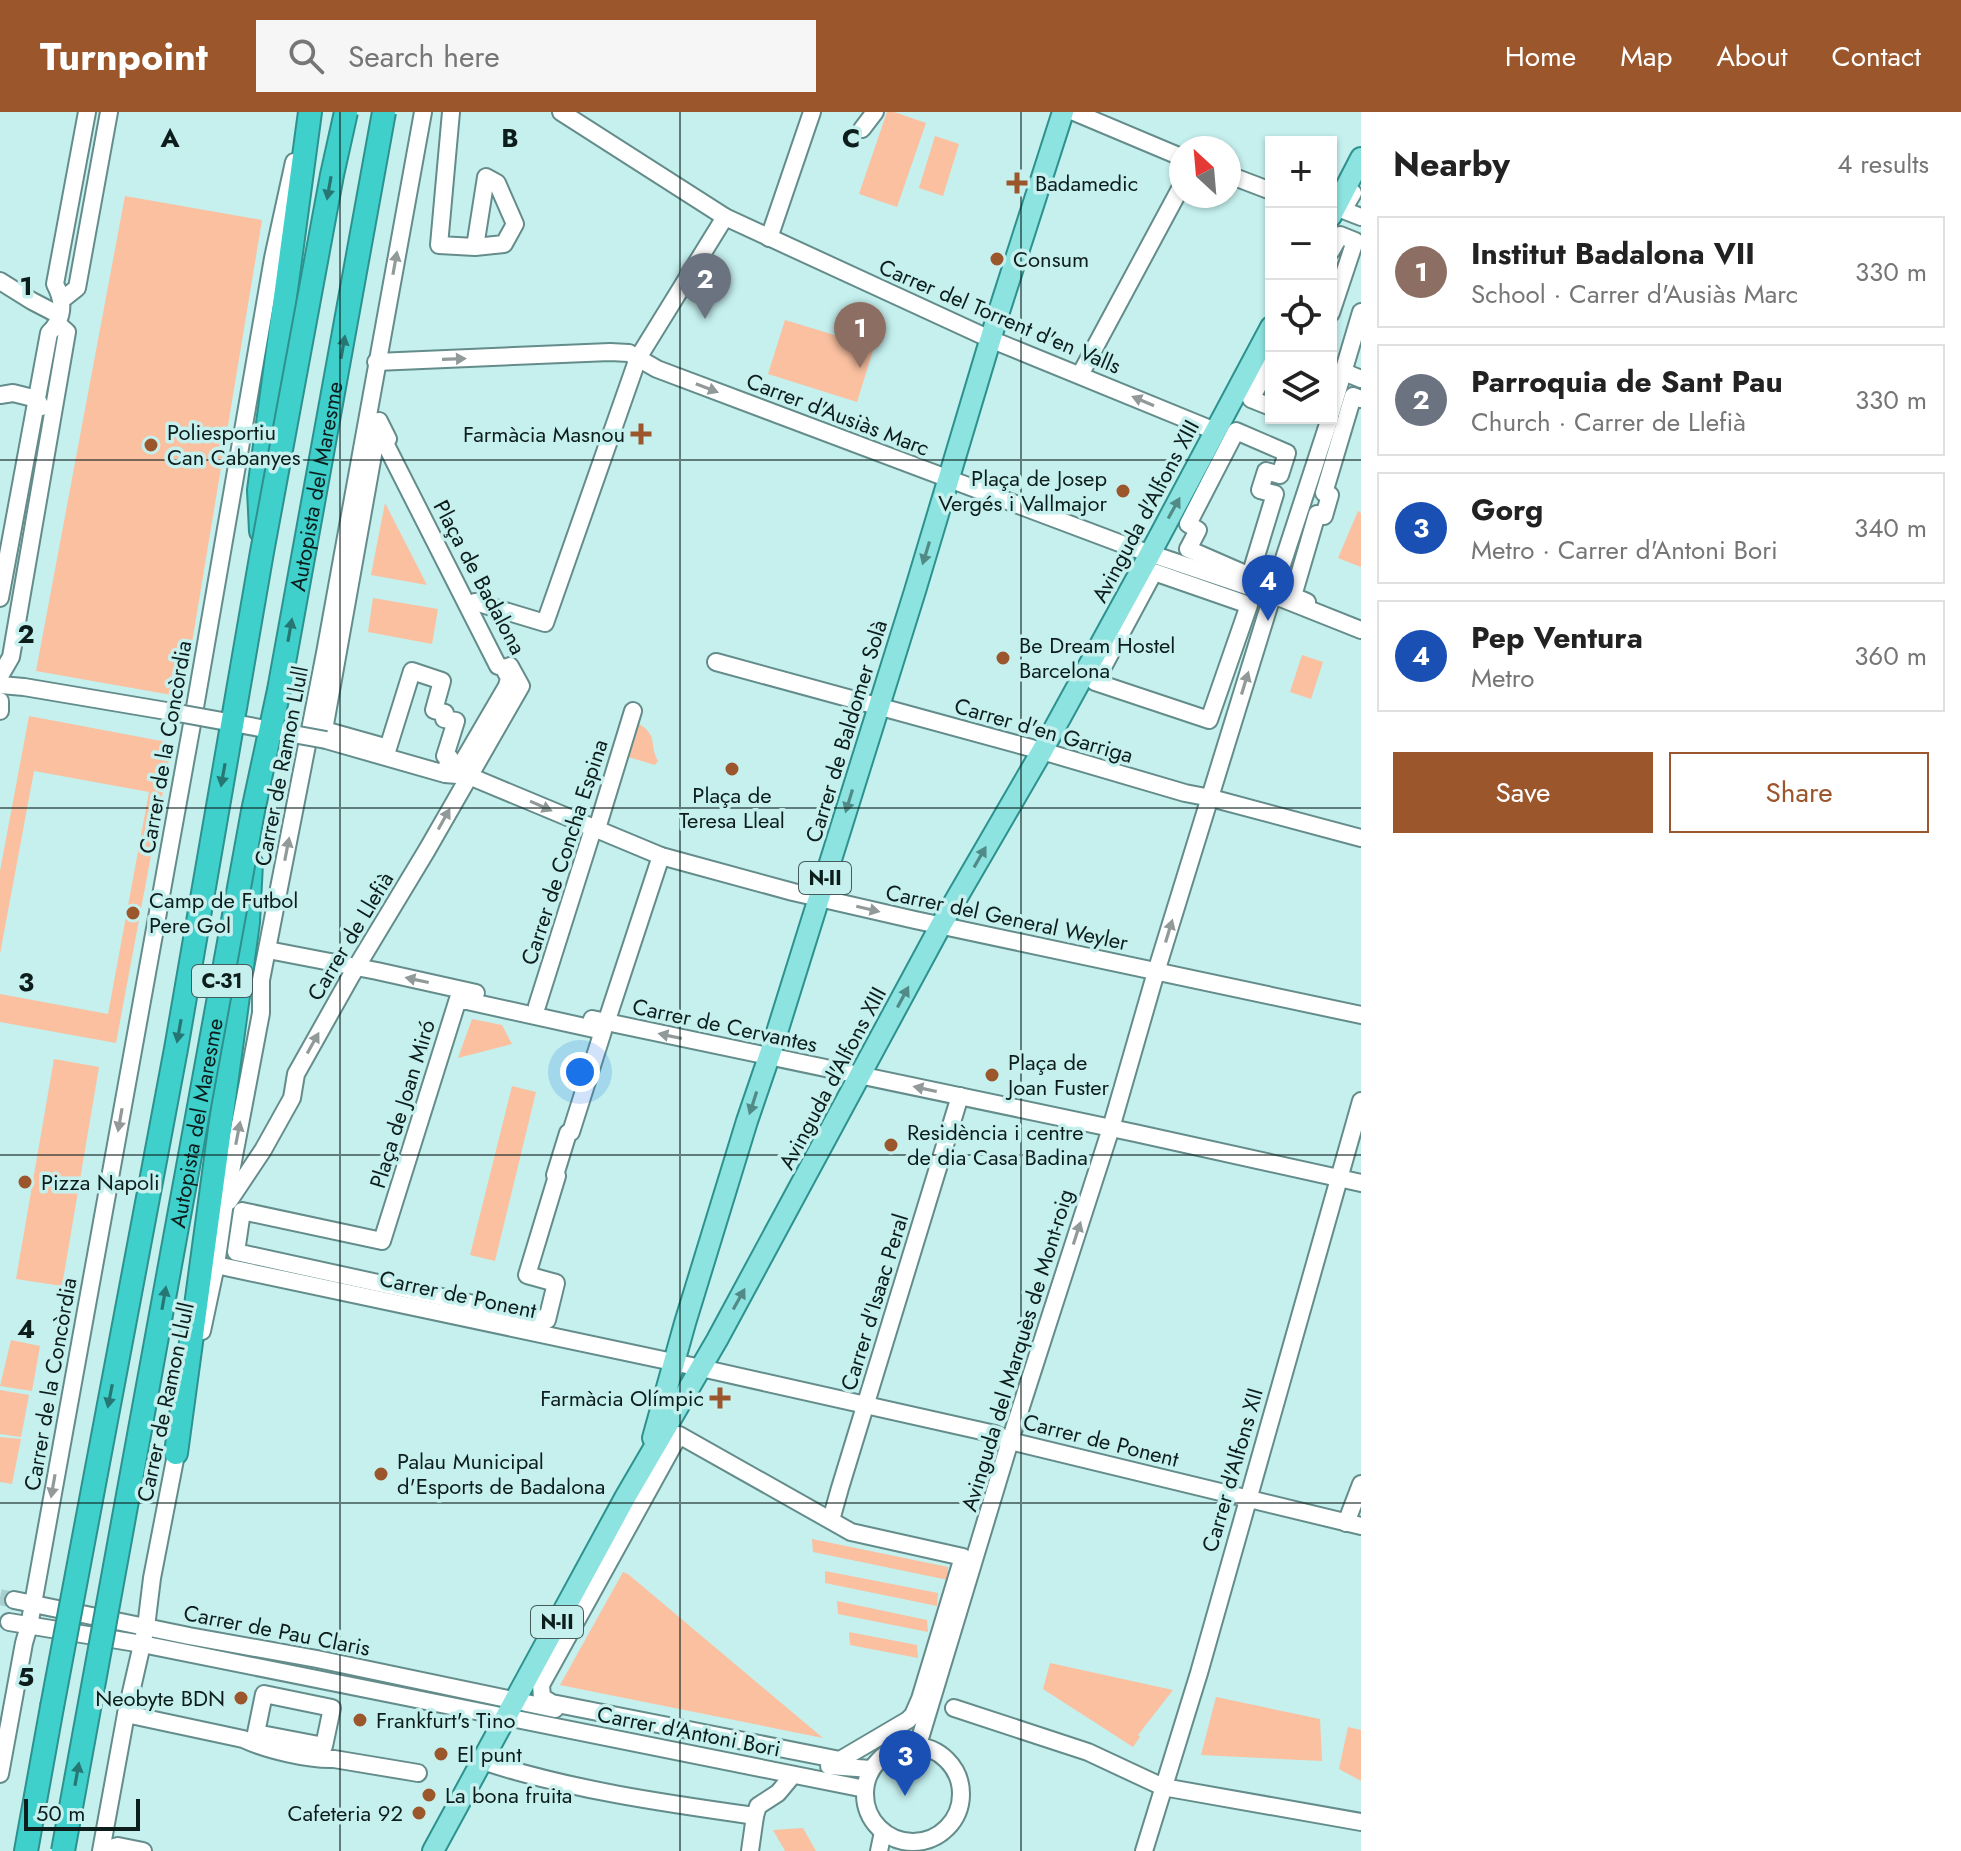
<!DOCTYPE html>
<meta charset="utf-8">
<style>
:root{--surface:#fff;--page:#f6f6f6;--text:#222;--muted:#767676;--line:#e0e0e0;--accent:#9b562b}
body{margin:0;font-family:Jost,sans-serif;background:var(--page);color:var(--text)}
.controls{position:absolute;right:24px;top:24px;display:grid;overflow:hidden;border-radius:0px;box-shadow:0 2px 6px #0004}
.controls button{width:72px;height:72px;display:grid;place-items:center;padding:0;border:0;border-bottom:2px solid var(--line);background:var(--surface);color:var(--text);font:40px sans-serif}
.compass{position:absolute;left:1169px;top:24px;width:72px;height:72px;border-radius:50%;background:var(--surface);box-shadow:0 2px 6px #0004;rotate:334deg}
.scale{position:absolute;left:24px;bottom:20px;width:116px;box-sizing:border-box;padding-left:8px;border:4px solid #0c1d1c;border-top:0;font-size:22px;line-height:28px;white-space:nowrap;color:#0c1d1c;-webkit-text-stroke:6px #c5f0ee;paint-order:stroke}
.you{position:absolute;left:580px;top:960px;width:28px;height:28px;margin:-20px;border:6px solid #fff;border-radius:50%;background:#1a73e8;box-shadow:0 0 0 12px #1a73e833}
.badge{display:grid;place-items:center;width:52px;height:52px;border-radius:50%;background:var(--accent);color:#fff;font-size:26px;font-weight:700}
.pin{position:absolute;translate:-50% -66px;filter:drop-shadow(0 2px 4px #0008)}
.pin::after{content:'';position:absolute;top:42px;width:28px;height:24px;background:inherit;clip-path:polygon(0 0,100% 0,50% 100%)}
.list{margin:0;padding:0;list-style:none}
h2{display:flex;justify-content:space-between;align-items:center;height:104px;margin:0;padding:0 32px;font-size:34px}
h2 small{font-size:26px;font-weight:400;color:var(--muted)}
.list li{display:grid;grid-template-columns:52px 1fr auto;gap:24px;align-items:center;box-sizing:border-box;height:112px;margin:0 16px 16px;padding:0 16px;border:2px solid var(--line);border-radius:0px}
.list b{display:block;font-size:30px;white-space:nowrap}
.list p{margin:0;font-size:26px;white-space:nowrap;color:var(--muted)}
.list em{font-size:26px;font-style:normal;color:var(--muted)}
.actions{display:flex;gap:16px;padding:24px 32px}
.actions a{flex:1;padding:18px 0;border:2px solid var(--accent);border-radius:0px;text-align:center;font-size:28px;color:var(--accent)}
.actions .main{background:var(--accent);color:#fff}
.icon{flex:none;width:44px;height:44px;fill:none;stroke:currentColor;stroke-width:2;stroke-linecap:round;stroke-linejoin:round}
.map{position:relative;flex:none;width:1361px;height:1739px;overflow:hidden}
header{display:flex;align-items:center;gap:48px;box-sizing:border-box;height:112px;padding:0 40px;background:var(--accent);color:#fff}
header strong{font-size:38px}
nav{display:flex;gap:44px;margin-inline-start:auto;font-size:28px}
.search{width:560px;height:72px;background:var(--page);display:flex;align-items:center;gap:20px;box-sizing:border-box;padding:0 28px;border-radius:0px;color:var(--muted);font-size:30px}
main{display:flex}
aside{flex:1;background:var(--surface)}
.map>svg:first-child{display:block}
</style>
<header>
<strong>Turnpoint</strong>
<div class="search"><svg class="icon" aria-label="search" viewBox="0 0 24 24"><circle cx="10" cy="10" r="6"/><path d="M15 15l6 6"/></svg>Search here</div>
<nav><a>Home</a><a>Map</a><a>About</a><a>Contact</a></nav>
</header>
<main>
<div class="map">
<svg width="1361" height="1739" viewBox="0 0 1361 1739">
<rect width="100%" height="100%" fill="#c5f0ee"/>
<g fill="#fac0a0">
<polygon points="887,0 894,0 926,11 897,95 859,82"/>
<polygon points="935,24 959,32 943,84 919,76"/>
<polygon points="125,84 262,108 183,585 36,559"/>
<polygon points="785,208 874,235 857,290 768,262"/>
<polygon points="385,391 427,473 371,463"/>
<polygon points="1358,399 1361,401 1361,455 1338,446"/>
<polygon points="373,486 438,497 432,532 368,520"/>
<polygon points="1302,543 1323,550 1311,587 1290,580"/>
<polygon points="29,604 172,631 116,931 0,910 0,882 108,902 149,680 34,659 0,842 0,759"/>
<path d="M636 610C660 624 648 631 658 649L655 653 625 644Z"/>
<polygon points="472,907 502,913 512,932 458,946"/>
<polygon points="54,947 99,955 62,1174 16,1167"/>
<polygon points="512,974 536,980 495,1149 470,1143"/>
<polygon points="11,1228 40,1234 32,1279 0,1274"/>
<polygon points="0,1278 29,1283 21,1325 0,1322"/>
<polygon points="0,1325 21,1327 12,1372 0,1370"/>
<polygon points="812,1427 948,1455 948,1468 813,1440"/>
<polygon points="825,1459 938,1481 937,1494 825,1471"/>
<polygon points="623,1460 628,1462 823,1626 560,1573"/>
<polygon points="837,1489 927,1508 928,1520 838,1502"/>
<polygon points="849,1520 917,1533 918,1546 850,1533"/>
<polygon points="1050,1551 1173,1578 1138,1623 1140,1625 1133,1635 1043,1577"/>
<polygon points="1216,1585 1320,1607 1322,1649 1201,1643"/>
<polygon points="1348,1615 1361,1618 1361,1669 1339,1657"/>
<polygon points="803,1716 816,1739 785,1739 773,1718"/>
</g>
<g fill="none" stroke-linecap="round" stroke-linejoin="round">
<polyline stroke="#a9d0ce" stroke-width="16" stroke-dasharray="16 8" stroke-linecap="butt" points="0,1485 14,1488"/>
<g stroke="#648c8a" stroke-width="20">
<g id="minor">
<polyline points="451,0 439,133 475,135 504,132 515,112 497,71 486,65 475,135"/>
<polyline points="561,0 725,105 990,227 1215,319"/>
<polyline points="1074,0 1181,45"/>
<polyline points="862,17 875,0"/>
<polyline points="1229,63 1271,79"/>
<polyline points="1353,81 1343,98 1361,105"/>
<polyline points="769,126 812,0"/>
<polyline points="1331,139 1340,123 1355,129 1331,201"/>
<polyline points="0,169 32,189 59,203"/>
<polyline points="63,187 77,176 109,0"/>
<polyline points="376,250 610,240 629,241 657,257 1122,432 1273,483 1361,518"/>
<polyline points="1271,250 1251,287 1271,295"/>
<polyline points="1344,260 1361,267"/>
<polyline points="1080,263 1181,75"/>
<polyline points="0,283 13,281 37,287 41,295"/>
<polyline points="1331,301 1361,200"/>
<polygon points="379,309 388,327 385,331 498,554 503,555 509,566 507,574 462,651 453,656 447,654 450,646 445,644 456,609 444,607 445,601 434,598 442,569 412,559 388,636 324,618"/>
<polygon points="1236,319 1287,341 1280,363 1266,359 1260,378 1275,382 1250,464 1188,437 1198,418 1188,412"/>
<polygon points="1154,460 1249,493 1209,608 1095,570"/>
<path d="M0 486 49 221C64 206 65 191 55 172L87 0"/>
<polyline points="475,490 545,511 638,246 725,105"/>
<polyline points="1307,490 1293,484 1317,402 1324,404 1330,383 1324,381 1353,284 1361,287"/>
<polyline points="716,550 1042,639 1185,681 1211,686 1361,726"/>
<polyline points="0,564 11,545 67,220 58,212"/>
<polyline points="0,573 24,575 178,601"/>
<polyline points="0,589 0,599"/>
<polyline points="326,628 445,662 469,664 661,744 793,780 915,808 1361,903"/>
<polyline points="268,838 377,859 476,881"/>
<polygon points="458,887 603,919 571,1020 568,1021 555,1063 557,1064 527,1163 556,1171 547,1208 236,1140 242,1099 382,1129"/>
<polyline points="537,894 593,717 599,710 633,599"/>
<polyline points="592,907 1135,1021 1361,1071"/>
<polyline points="606,911 661,744"/>
<polyline points="229,1089 263,1038 292,986 296,962 351,864 427,738 521,574 510,554"/>
<polyline points="216,1153 701,1256 995,1322 1010,1329 1361,1414"/>
<polyline points="202,1219 216,1153 224,1097 261,901 261,868 325,541 423,0"/>
<polygon points="679,1323 851,1420 963,1445 920,1587 913,1603 908,1608 840,1648 552,1591 542,1585 541,1573"/>
<polyline points="831,1408 840,1376 960,984"/>
<polyline points="1346,1411 1361,1372"/>
<polyline points="14,1488 189,1524 317,1547 555,1597"/>
<polyline points="9,1510 142,1532 865,1677"/>
<polygon points="264,1582 332,1596 324,1634 256,1621"/>
<polyline points="954,1596 1088,1640 1163,1675 1361,1710"/>
<path d="M126 1602 243 1627C267 1638 309 1648 334 1647L418 1661"/>
<polyline points="918,1633 1010,1329 1111,1016 1156,860 1278,465 1330,306"/>
<circle cx="913" cy="1682" r="48"/>
<path d="M482 1649C571 1678 663 1691 755 1704L758 1694 778 1681 793 1663"/>
<polyline points="829,1654 871,1657"/>
<polyline points="0,1662 24,1531 29,1514 194,601 273,146 294,50"/>
<polyline points="101,1739 126,1602 146,1515 152,1466 178,1332"/>
<polyline points="113,1739 114,1735 118,1734 143,1739"/>
<polyline points="750,1739 755,1704"/>
<polyline points="879,1739 883,1720"/>
<polyline points="1144,1739 1199,1561 1361,989"/>
</g>
</g>
<g stroke="#2d918e" stroke-width="24">
<g id="major">
<polyline points="1331,104 1361,46"/>
<polyline points="653,1326 685,1211 747,1009 773,933 915,479 995,212 1063,0"/>
<polyline points="433,1739 626,1384 717,1228 941,813 1042,639 1150,442 1271,215"/>
</g>
</g>
<g stroke="#2d918e" stroke-width="26">
<g id="highway">
<polyline points="261,419 259,378 310,0"/>
<polyline points="176,1341 248,810 251,751"/>
<polyline points="26,1739 52,1595"/>
</g>
</g>
<use href="#minor" stroke="#fff" stroke-width="16"/>
<use href="#major" stroke="#8ce3e0" stroke-width="20"/>
<use href="#highway" stroke="#3fd0cc" stroke-width="22"/>
<g stroke="#648c8a" stroke-width="20" stroke-linecap="butt">
<polyline id="minor-bridge" points="178,601 326,628"/>
</g>
<g stroke="#2d918e" stroke-width="26" stroke-linecap="butt">
<g id="highway-bridge">
<polyline points="52,1595 176,937 262,440 332,63 346,0"/>
<path id="s1" d="M63 1739 253 699 279 578 384 0"/>
</g>
</g>
<use href="#minor-bridge" stroke="#fff" stroke-width="16"/>
<use href="#highway-bridge" stroke="#3fd0cc" stroke-width="22"/>
</g>
<defs><path id="oneway-solid" d="M-6-.8H1V-3.2L6.5 0L1 3.2V.8H-6Z" transform="scale(2)"/></defs>
<g fill="#267674">
<use href="#oneway-solid" transform="translate(329 76) rotate(100)"/>
<use href="#oneway-solid" transform="translate(343 235) rotate(-80)"/>
<use href="#oneway-solid" transform="translate(290 518) rotate(-80)"/>
<use href="#oneway-solid" transform="translate(223 663) rotate(100)"/>
<use href="#oneway-solid" transform="translate(179 919) rotate(100)"/>
<use href="#oneway-solid" transform="translate(164 1186) rotate(-80)"/>
<use href="#oneway-solid" transform="translate(110 1284) rotate(101)"/>
<use href="#oneway-solid" transform="translate(77 1662) rotate(-80)"/>
</g>
<g fill="#929999">
<use href="#oneway-solid" transform="translate(395 151) rotate(-80)"/>
<use href="#oneway-solid" transform="translate(454 247) rotate(-2)"/>
<use href="#oneway-solid" transform="translate(707 276) rotate(21)"/>
<use href="#oneway-solid" transform="translate(1143 289) rotate(-157)"/>
<use href="#oneway-solid" transform="translate(1245 571) rotate(-73)"/>
<use href="#oneway-solid" transform="translate(541 694) rotate(24)"/>
<use href="#oneway-solid" transform="translate(444 707) rotate(-61)"/>
<use href="#oneway-solid" transform="translate(287 737) rotate(-79)"/>
<use href="#oneway-solid" transform="translate(868 797) rotate(13)"/>
<use href="#oneway-solid" transform="translate(1169 819) rotate(-73)"/>
<use href="#oneway-solid" transform="translate(417 868) rotate(-168)"/>
<use href="#oneway-solid" transform="translate(670 924) rotate(-168)"/>
<use href="#oneway-solid" transform="translate(313 931) rotate(-61)"/>
<use href="#oneway-solid" transform="translate(925 977) rotate(-168)"/>
<use href="#oneway-solid" transform="translate(120 1008) rotate(100)"/>
<use href="#oneway-solid" transform="translate(238 1021) rotate(-79)"/>
<use href="#oneway-solid" transform="translate(1077 1121) rotate(-72)"/>
<use href="#oneway-solid" transform="translate(53 1374) rotate(100)"/>
</g>
<g fill="#528a88">
<use href="#oneway-solid" transform="translate(1174 396) rotate(-61)"/>
<use href="#oneway-solid" transform="translate(926 441) rotate(107)"/>
<use href="#oneway-solid" transform="translate(849 689) rotate(107)"/>
<use href="#oneway-solid" transform="translate(980 745) rotate(-60)"/>
<use href="#oneway-solid" transform="translate(903 885) rotate(-62)"/>
<use href="#oneway-solid" transform="translate(753 991) rotate(108)"/>
<use href="#oneway-solid" transform="translate(739 1187) rotate(-61)"/>
</g>
<path fill="none" stroke="#0c1d1c" stroke-width="2" stroke-opacity="0.55" d="M340 0V1739M680 0V1739M1021 0V1739M0 348H1361M0 696H1361M0 1043H1361M0 1391H1361"/>
<g fill="#9b562b" stroke="#c5f0ee" stroke-width="3">
<path d="M1013 59h8v8h8v8h-8v8h-8v-8h-8v-8h8z"/>
<circle cx="997" cy="147" r="8"/>
<path d="M637 310h8v8h8v8h-8v8h-8v-8h-8v-8h8z"/>
<circle cx="151" cy="333" r="8"/>
<circle cx="1123" cy="379" r="8"/>
<circle cx="1003" cy="546" r="8"/>
<circle cx="732" cy="657" r="8"/>
<circle cx="133" cy="801" r="8"/>
<circle cx="992" cy="963" r="8"/>
<circle cx="891" cy="1033" r="8"/>
<circle cx="25" cy="1070" r="8"/>
<path d="M716 1274h8v8h8v8h-8v8h-8v-8h-8v-8h8z"/>
<circle cx="381" cy="1362" r="8"/>
<circle cx="241" cy="1586" r="8"/>
<circle cx="360" cy="1608" r="8"/>
<circle cx="441" cy="1642" r="8"/>
<circle cx="429" cy="1683" r="8"/>
<circle cx="419" cy="1701" r="8"/>
</g>
<g text-anchor="middle" dominant-baseline="central" stroke-width="7" stroke-linejoin="round" paint-order="stroke">
<g fill="#c5f0ee" stroke="#445c5b" stroke-width="2">
<rect x="799" y="750" width="52" height="32" rx="6"/>
<rect x="192" y="853" width="60" height="32" rx="6"/>
<rect x="531" y="1494" width="52" height="32" rx="6"/>
</g>
<g font-size="20" font-weight="bold" fill="#0c1d1c">
<text x="825" y="766">N-II</text>
<text x="222" y="869">C-31</text>
<text x="557" y="1510">N-II</text>
</g>
<g font-size="22" fill="#0c1d1c" stroke="#c5f0ee" text-anchor="start">
<text x="1035" y="71">Badamedic</text>
<text x="1013" y="147">Consum</text>
<text x="167" y="320">Poliesportiu<tspan x="167" dy="25">Can Cabanyes</tspan></text>
<text x="625" y="322" text-anchor="end">Farmàcia Masnou</text>
<text x="1107" y="366" text-anchor="end">Plaça de Josep<tspan x="1107" dy="25">Vergés i Vallmajor</tspan></text>
<text x="1019" y="533">Be Dream Hostel<tspan x="1019" dy="25">Barcelona</tspan></text>
<text x="732" y="683" text-anchor="middle">Plaça de<tspan x="732" dy="25">Teresa Lleal</tspan></text>
<text x="149" y="788">Camp de Futbol<tspan x="149" dy="25">Pere Gol</tspan></text>
<text x="1008" y="950">Plaça de<tspan x="1008" dy="25">Joan Fuster</tspan></text>
<text x="907" y="1020">Residència i centre<tspan x="907" dy="25">de dia Casa Badina</tspan></text>
<text x="41" y="1070">Pizza Napoli</text>
<text x="704" y="1286" text-anchor="end">Farmàcia Olímpic</text>
<text x="397" y="1349">Palau Municipal<tspan x="397" dy="25">d'Esports de Badalona</tspan></text>
<text x="225" y="1586" text-anchor="end">Neobyte BDN</text>
<text x="376" y="1608">Frankfurt's Tino</text>
<text x="457" y="1642">El punt</text>
<text x="445" y="1683">La bona fruita</text>
<text x="403" y="1701" text-anchor="end">Cafeteria 92</text>
</g>
<g font-size="22" fill="#0c1d1c" stroke="#c5f0ee">
<text transform="translate(1000 204) rotate(23)">Carrer del Torrent d'en Valls</text>
<text transform="translate(838 302) rotate(21)">Carrer d'Ausiàs Marc</text>
<text stroke="none"><textPath href="#s1" startOffset="1388">Autopista del Maresme</textPath></text>
<text transform="translate(1145 399) rotate(-62)">Avinguda d'Alfons XIII</text>
<text transform="translate(480 465) rotate(62)">Plaça de Badalona</text>
<text transform="translate(1044 618) rotate(16)">Carrer d'en Garriga</text>
<text transform="translate(846 619) rotate(-73)">Carrer de Baldomer Solà</text>
<text transform="translate(165 635) rotate(-80)">Carrer de la Concòrdia</text>
<text transform="translate(281 654) rotate(-79)">Carrer de Ramon Llull</text>
<text transform="translate(564 740) rotate(-72)">Carrer de Concha Espina</text>
<text transform="translate(1007 805) rotate(12)">Carrer del General Weyler</text>
<text transform="translate(350 824) rotate(-59)">Carrer de Llefià</text>
<text transform="translate(725 913) rotate(12)">Carrer de Cervantes</text>
<text transform="translate(832 966) rotate(-62)">Avinguda d'Alfons XIII</text>
<text transform="translate(402 992) rotate(-73)">Plaça de Joan Miró</text>
<text stroke="none"><textPath href="#s1" startOffset="740">Autopista del Maresme</textPath></text>
<text transform="translate(458 1182) rotate(12)">Carrer de Ponent</text>
<text transform="translate(874 1190) rotate(-73)">Carrer d'Isaac Peral</text>
<text transform="translate(1017 1238) rotate(-73)">Avinguda del Marquès de Mont-roig</text>
<text transform="translate(50 1272) rotate(-80)">Carrer de la Concòrdia</text>
<text transform="translate(165 1290) rotate(-78)">Carrer de Ramon Llull</text>
<text transform="translate(1101 1328) rotate(14)">Carrer de Ponent</text>
<text transform="translate(1232 1358) rotate(-74)">Carrer d'Alfons XII</text>
<text transform="translate(277 1518) rotate(11)">Carrer de Pau Claris</text>
<text transform="translate(689 1619) rotate(11)">Carrer d'Antoni Bori</text>
</g>
</g>
<g font-size="26" text-anchor="middle" font-weight="bold" fill="#0c1d1c" stroke="#c5f0ee" stroke-width="7" stroke-linejoin="round" paint-order="stroke">
<text x="170" y="35">A</text>
<text x="510" y="35">B</text>
<text x="851" y="35">C</text>
<text x="26" y="183">1</text>
<text x="26" y="531">2</text>
<text x="26" y="879">3</text>
<text x="26" y="1226">4</text>
<text x="26" y="1574">5</text>
</g>
</svg>
<div class="controls">
<button>+</button>
<button>−</button>
<button><svg class="icon" aria-label="locate" viewBox="0 0 24 24"><circle cx="12" cy="12" r="6"/><path d="M12 2v4M12 18v4M2 12h4M18 12h4"/></svg></button>
<button><svg class="icon" aria-label="layers" viewBox="0 0 24 24"><path d="M12 4l9 5-9 5-9-5zM3 14l9 5 9-5"/></svg></button>
</div>
<svg class="compass" viewBox="-18 -18 36 36"><path d="M0-13l5 13h-10z" fill="#e53935"/><path d="M0 13l5-13h-10z" fill="#767676"/></svg>
<div class="scale">50 m</div>
<div class="you"></div>
<div class="pin badge" style="left:860px;top:256px;background:#8d6e63">1</div>
<div class="pin badge" style="left:705px;top:207px;background:#6b7280">2</div>
<div class="pin badge" style="left:905px;top:1684px;background:#1a4fb4">3</div>
<div class="pin badge" style="left:1268px;top:509px;background:#1a4fb4">4</div>
</div>
<aside>
<h2>Nearby<small>4 results</small></h2>
<ul class="list">
<li><span class="badge" style="background:#8d6e63">1</span><div><b>Institut Badalona VII</b><p>School · Carrer d'Ausiàs Marc</p></div><em>330 m</em></li>
<li><span class="badge" style="background:#6b7280">2</span><div><b>Parroquia de Sant Pau</b><p>Church · Carrer de Llefià</p></div><em>330 m</em></li>
<li><span class="badge" style="background:#1a4fb4">3</span><div><b>Gorg</b><p>Metro · Carrer d'Antoni Bori</p></div><em>340 m</em></li>
<li><span class="badge" style="background:#1a4fb4">4</span><div><b>Pep Ventura</b><p>Metro</p></div><em>360 m</em></li>
</ul>
<div class="actions"><a class="main">Save</a><a>Share</a></div>
</aside>
</main>
